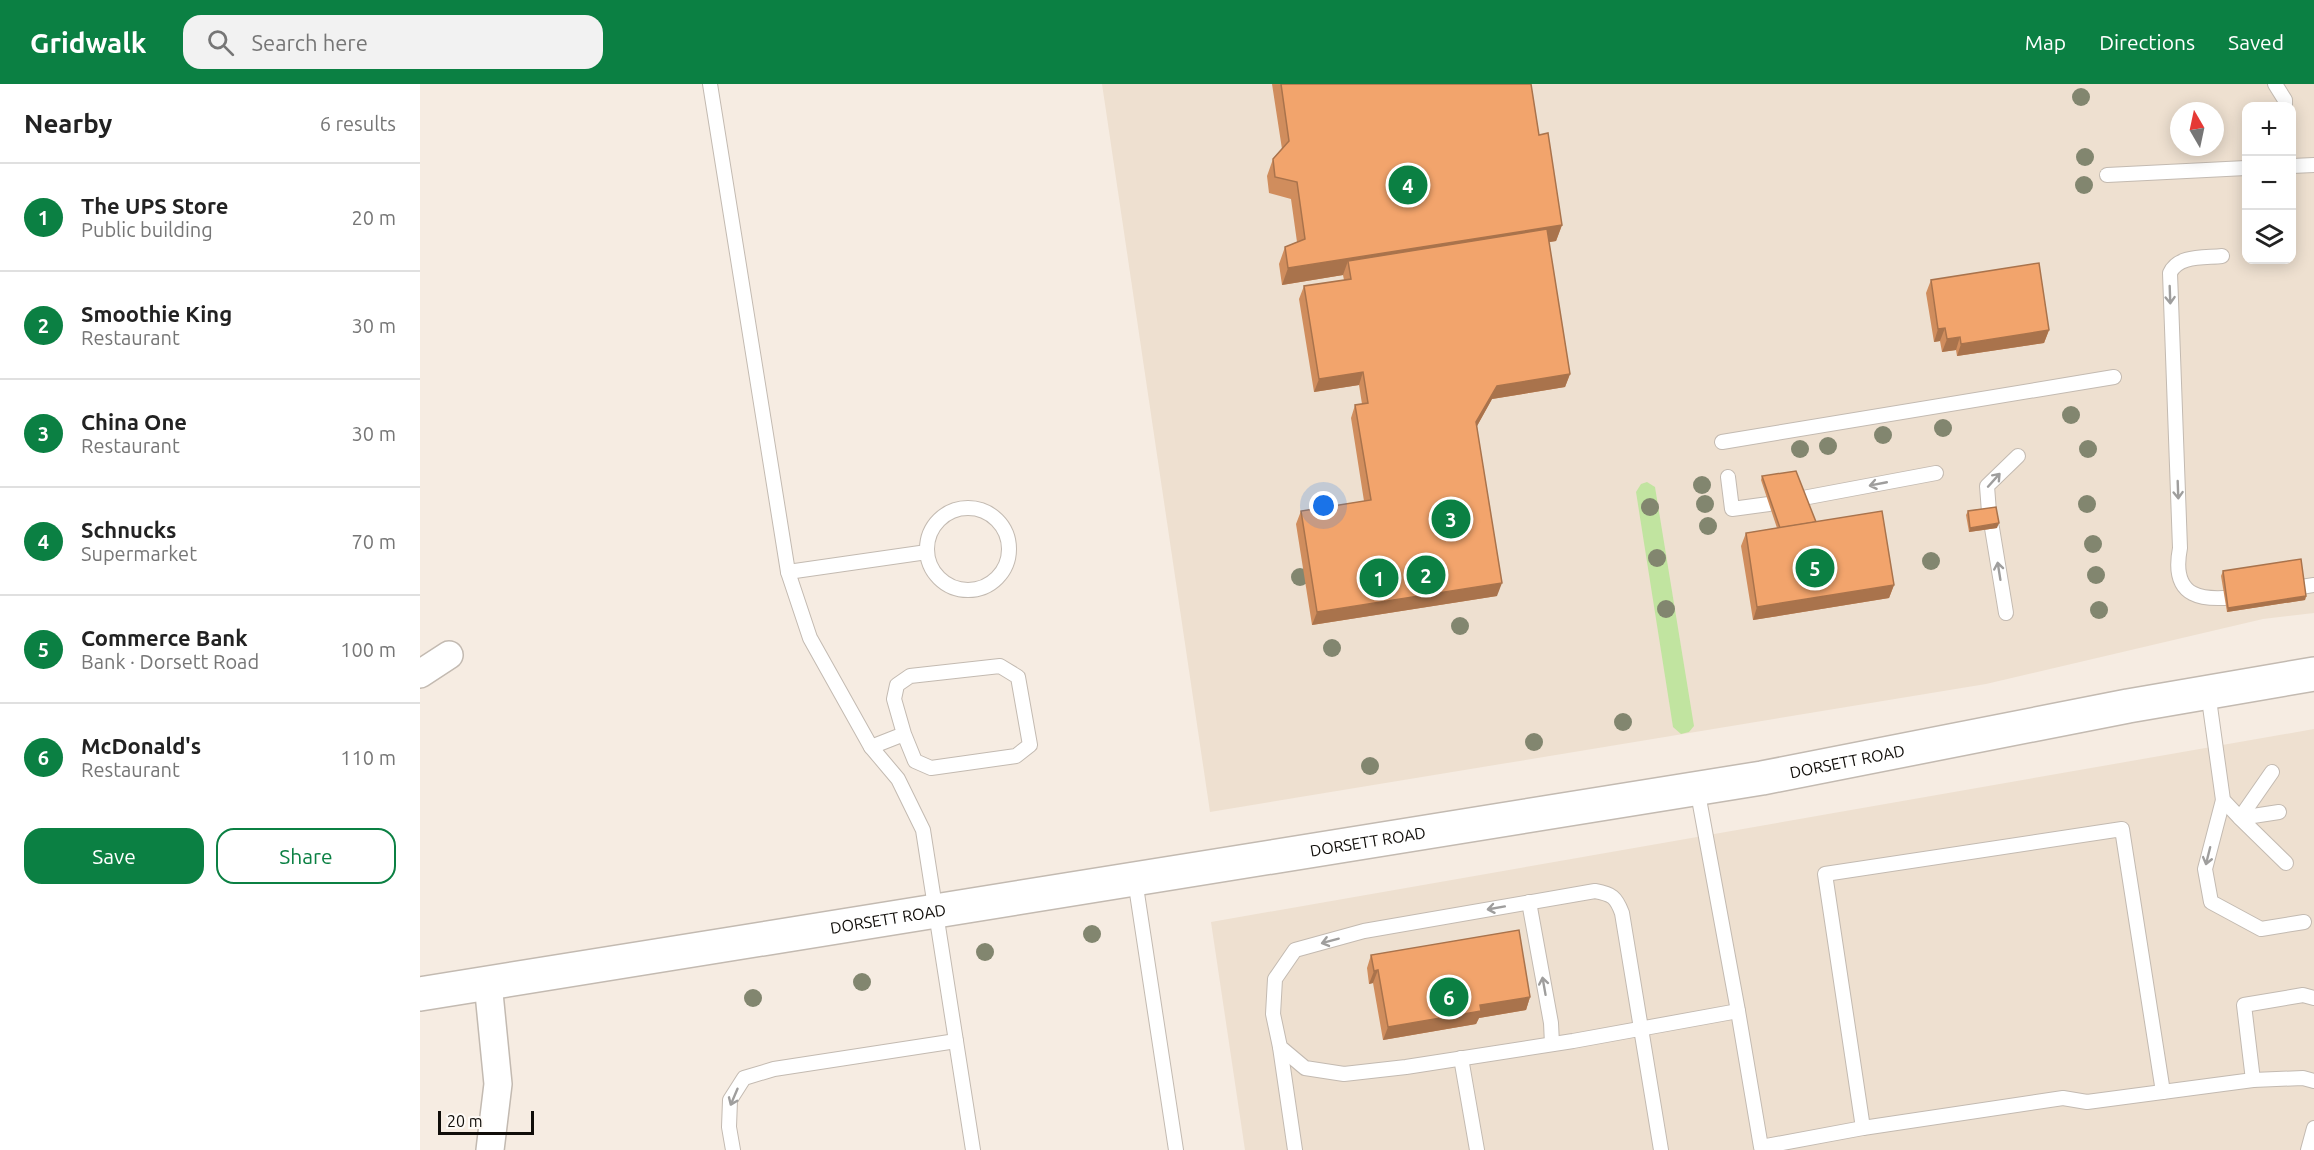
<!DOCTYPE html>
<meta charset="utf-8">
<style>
:root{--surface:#fff;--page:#f2f2f2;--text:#222;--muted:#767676;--line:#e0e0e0;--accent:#0b8043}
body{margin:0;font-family:Ubuntu,sans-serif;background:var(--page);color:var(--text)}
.controls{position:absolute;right:18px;top:18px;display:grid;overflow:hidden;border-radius:12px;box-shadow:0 3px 15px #0003}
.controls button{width:54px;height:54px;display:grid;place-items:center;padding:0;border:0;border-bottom:2px solid var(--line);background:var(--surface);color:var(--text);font:30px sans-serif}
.compass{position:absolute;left:1750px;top:18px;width:54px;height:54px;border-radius:50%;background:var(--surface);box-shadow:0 3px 15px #0003;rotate:351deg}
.scale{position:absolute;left:18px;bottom:15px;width:96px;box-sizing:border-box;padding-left:6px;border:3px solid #100d09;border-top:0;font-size:16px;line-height:21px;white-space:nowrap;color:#100d09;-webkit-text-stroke:4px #fefaf6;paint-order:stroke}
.you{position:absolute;left:904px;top:422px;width:21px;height:21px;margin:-15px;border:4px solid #fff;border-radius:50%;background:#1a73e8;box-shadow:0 0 0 9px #1a73e833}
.badge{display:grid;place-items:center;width:39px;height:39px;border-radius:50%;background:var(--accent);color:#fff;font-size:20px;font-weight:700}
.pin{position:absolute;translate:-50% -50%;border:3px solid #fff;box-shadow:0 2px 6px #0006}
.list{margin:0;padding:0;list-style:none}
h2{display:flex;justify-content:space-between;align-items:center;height:78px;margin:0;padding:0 24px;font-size:26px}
h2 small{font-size:20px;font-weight:400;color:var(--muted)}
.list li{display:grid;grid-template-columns:39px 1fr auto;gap:18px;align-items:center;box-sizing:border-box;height:108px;padding:0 24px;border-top:2px solid var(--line)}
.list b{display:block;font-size:22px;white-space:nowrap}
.list p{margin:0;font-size:20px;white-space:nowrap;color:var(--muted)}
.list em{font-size:20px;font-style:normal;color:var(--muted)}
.actions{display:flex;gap:12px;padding:18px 24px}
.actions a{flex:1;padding:14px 0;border:2px solid var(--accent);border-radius:18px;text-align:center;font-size:21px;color:var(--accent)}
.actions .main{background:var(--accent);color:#fff}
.icon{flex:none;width:33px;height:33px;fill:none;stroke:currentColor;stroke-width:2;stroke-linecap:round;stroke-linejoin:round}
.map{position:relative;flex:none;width:1894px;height:1066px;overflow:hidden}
header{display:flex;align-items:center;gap:36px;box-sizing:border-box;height:84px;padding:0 30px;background:var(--accent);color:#fff}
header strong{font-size:28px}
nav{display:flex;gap:33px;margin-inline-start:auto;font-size:21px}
.search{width:420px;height:54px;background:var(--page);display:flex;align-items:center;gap:15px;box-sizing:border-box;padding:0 21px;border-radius:18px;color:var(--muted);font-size:22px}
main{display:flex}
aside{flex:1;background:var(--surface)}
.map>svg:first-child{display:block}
</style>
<header>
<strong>Gridwalk</strong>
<div class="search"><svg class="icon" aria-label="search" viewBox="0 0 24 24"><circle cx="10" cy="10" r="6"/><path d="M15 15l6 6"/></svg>Search here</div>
<nav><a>Map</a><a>Directions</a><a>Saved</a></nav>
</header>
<main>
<aside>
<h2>Nearby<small>6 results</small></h2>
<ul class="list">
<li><span class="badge">1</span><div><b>The UPS Store</b><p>Public building</p></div><em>20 m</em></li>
<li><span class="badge">2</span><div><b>Smoothie King</b><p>Restaurant</p></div><em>30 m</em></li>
<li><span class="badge">3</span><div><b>China One</b><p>Restaurant</p></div><em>30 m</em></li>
<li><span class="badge">4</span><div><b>Schnucks</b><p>Supermarket</p></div><em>70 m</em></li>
<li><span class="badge">5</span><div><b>Commerce Bank</b><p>Bank · Dorsett Road</p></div><em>100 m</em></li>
<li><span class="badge">6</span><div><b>McDonald's</b><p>Restaurant</p></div><em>110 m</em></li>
</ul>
<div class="actions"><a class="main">Save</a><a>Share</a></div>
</aside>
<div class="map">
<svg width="1894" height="1066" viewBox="0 0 1894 1066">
<rect width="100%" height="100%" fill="#f6ece2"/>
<g fill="#eee0d0" fill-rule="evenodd">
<path d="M682 0H1894V529L1843 535 1566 600 790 728ZM1826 22H1872V176H1826ZM1759 27H1795V63H1759Z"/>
<polygon points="1894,645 1894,1066 825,1066 791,838"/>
</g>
<polygon fill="#c1e4a0" points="1227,398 1235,403 1274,642 1269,648 1261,650 1253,643 1216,408 1221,400"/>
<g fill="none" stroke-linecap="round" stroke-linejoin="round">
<g stroke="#c3bab1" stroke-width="16">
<g id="lane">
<polyline points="290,0 368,488 390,554 451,663 478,695 503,746 553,1066"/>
<polyline points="1855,0 1865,16 1865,22"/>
<polyline points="1872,82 1894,81"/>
<polyline points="1687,91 1826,84"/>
<path d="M1802 172C1784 174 1758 171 1750 189L1760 464C1750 515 1783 518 1823 512"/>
<polyline points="1302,358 1694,293"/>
<polyline points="1308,393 1312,425 1349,420"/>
<polyline points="1383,414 1516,389"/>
<circle cx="548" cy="465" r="41"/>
<polyline points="1569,428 1567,402 1598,372"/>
<polyline points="1572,444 1586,529"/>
<polyline points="368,488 507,468"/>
<polyline points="1869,505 1894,501"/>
<polyline points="1788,608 1803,716 1820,734 1859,728"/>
<polyline points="451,663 484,650 474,615 477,601 490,592 580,582 598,593 610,661 596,672 511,684 495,677 484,650"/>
<polyline points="1852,688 1820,734 1866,779"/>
<polyline points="1277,704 1318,927 1341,1063 1443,1044 1643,1014 1667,1018 1833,996 1883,994 1894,997"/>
<polyline points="1803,716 1785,785 1791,818 1841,845 1884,838"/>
<polyline points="715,796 756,1066"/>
<polyline points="1109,818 1131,939 1132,960"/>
<polyline points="860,963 875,1066"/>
<polyline points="1041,974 1057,1066"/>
<polyline points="1833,996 1824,921 1883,911 1894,914"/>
<polyline points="1443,1044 1405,790 1702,745 1743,1008"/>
<polyline points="313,1066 309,1043 310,1016 324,994 354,985 536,957"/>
<path d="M1241 1066 1202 829C1196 813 1192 810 1175 807L944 847 875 866 855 895 853 930 860 963 885 984 924 990 986 983 1153 957 1318 927"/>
<polyline points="1888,1066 1894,1044"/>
</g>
</g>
<g stroke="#c3bab1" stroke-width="30">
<g id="street">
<polyline points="0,590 29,571"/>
<polyline points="68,899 78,1000 70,1066"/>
</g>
</g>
<g stroke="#c3bab1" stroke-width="36">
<g id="secondary">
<path id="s1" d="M0 910 1342 694 1708 622 1894 590"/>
</g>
</g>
<use href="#lane" stroke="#fff" stroke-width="14"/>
<use href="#street" stroke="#fff" stroke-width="27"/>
<use href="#secondary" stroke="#fff" stroke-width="33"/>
</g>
<g fill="#82866f">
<circle cx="1661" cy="13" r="9"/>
<circle cx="1665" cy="73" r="9"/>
<circle cx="1664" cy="101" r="9"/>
<circle cx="1651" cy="331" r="9"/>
<circle cx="1523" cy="344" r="9"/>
<circle cx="1463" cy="351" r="9"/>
<circle cx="1408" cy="362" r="9"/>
<circle cx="1380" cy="365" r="9"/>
<circle cx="1668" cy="365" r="9"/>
<circle cx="1282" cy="401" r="9"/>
<circle cx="1285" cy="420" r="9"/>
<circle cx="1667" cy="420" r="9"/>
<circle cx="1230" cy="423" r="9"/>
<circle cx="1288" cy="442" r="9"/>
<circle cx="1673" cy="460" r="9"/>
<circle cx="1237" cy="474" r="9"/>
<circle cx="1511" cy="477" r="9"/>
<circle cx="1676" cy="491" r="9"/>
<circle cx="880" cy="493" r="9"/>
<circle cx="1246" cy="525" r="9"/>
<circle cx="1679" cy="526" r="9"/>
<circle cx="1040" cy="542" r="9"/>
<circle cx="912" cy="564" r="9"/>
<circle cx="1203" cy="638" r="9"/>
<circle cx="1114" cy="658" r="9"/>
<circle cx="950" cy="682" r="9"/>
<circle cx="672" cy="850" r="9"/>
<circle cx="565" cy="868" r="9"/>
<circle cx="442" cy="898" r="9"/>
<circle cx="333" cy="914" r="9"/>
</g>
<g fill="#d08d5d">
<polygon points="852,0 1111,0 1119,51 1142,141 1136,157 1129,158 1150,290 1145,303 1072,315 1057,342 1077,512 892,541 876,440 881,427 944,417 931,334 935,321 942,320 939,301 894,308 879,215 884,202 924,196 923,191 862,201 859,180 865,163 877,158 871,115 849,109 847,92 853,75 862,65"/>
<polygon points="1511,196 1629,246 1624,259 1537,272 1536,266 1522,268 1520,257 1514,258 1506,209"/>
<polygon points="1342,392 1396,438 1474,501 1469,514 1333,536 1321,462 1326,449 1357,444 1341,396"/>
<polygon points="1548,427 1577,444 1549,448 1546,431"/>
<polygon points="1803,487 1886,512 1885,516 1807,528 1801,492"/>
<polygon points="951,871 1110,913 1106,926 1059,934 1056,940 963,956 953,899 949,900 947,884"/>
</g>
<g fill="#a9734c">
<polygon points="1142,141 1136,157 930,190 928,177 923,191 862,201 868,184"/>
<polygon points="1525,244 1520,257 1514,258 1518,245"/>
<polygon points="1629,246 1624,259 1537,272 1541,260"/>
<polygon points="1540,253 1536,266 1522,268 1527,255"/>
<polygon points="943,288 939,301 894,308 899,295"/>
<polygon points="1150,290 1145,303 1072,315 1052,351 1056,338 1077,302"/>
<polygon points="1579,439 1577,444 1549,448 1550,444"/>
<polygon points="1082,499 1077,512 892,541 897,528"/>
<polygon points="1474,501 1469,514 1333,536 1337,523"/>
<polygon points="1886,512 1885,516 1807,528 1808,524"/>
<polygon points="958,886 953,899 949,900 954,887"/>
<polygon points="1110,913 1106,926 1059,934 1056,940 963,956 968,943 1060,921"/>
</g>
<g fill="#f2a46c" stroke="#a9734c" stroke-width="1.5">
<polygon points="861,0 1111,0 1119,51 1128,49 1142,141 868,184 865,163 885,155 877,98 855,93 853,75 869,57"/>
<polygon points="1127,145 1150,290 1077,302 1056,338 1082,499 897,528 881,427 951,416 935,321 948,319 943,288 899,295 884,202 931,195 928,177"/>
<polygon points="1619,179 1629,246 1541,260 1540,253 1527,255 1525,244 1518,245 1511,196"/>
<polygon points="1376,387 1396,438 1360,444 1342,392"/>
<polygon points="1576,423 1579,439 1550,444 1548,427"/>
<polygon points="1462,427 1474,501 1337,523 1326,449"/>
<polygon points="1881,475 1886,512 1808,524 1803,487"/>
<polygon points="1099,846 1110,913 1060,921 1061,927 968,943 958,886 954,887 951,871"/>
</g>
<defs><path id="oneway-shaft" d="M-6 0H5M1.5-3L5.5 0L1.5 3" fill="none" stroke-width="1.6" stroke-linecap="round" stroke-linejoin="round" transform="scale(1.5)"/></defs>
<g stroke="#9f9e9d">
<use href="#oneway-shaft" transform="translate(1750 211) rotate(88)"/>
<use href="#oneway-shaft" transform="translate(1574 396) rotate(-48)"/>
<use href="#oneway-shaft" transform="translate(1458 400) rotate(169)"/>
<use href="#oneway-shaft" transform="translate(1758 406) rotate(88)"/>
<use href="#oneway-shaft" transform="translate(1579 487) rotate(-99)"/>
<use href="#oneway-shaft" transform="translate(1788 772) rotate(104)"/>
<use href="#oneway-shaft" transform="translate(1076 824) rotate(170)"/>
<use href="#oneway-shaft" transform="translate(910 857) rotate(165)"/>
<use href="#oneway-shaft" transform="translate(1124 902) rotate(-100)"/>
<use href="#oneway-shaft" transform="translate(314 1013) rotate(113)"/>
</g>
<g text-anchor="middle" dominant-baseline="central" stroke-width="5" stroke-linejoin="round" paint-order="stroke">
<g font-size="16" fill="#100d09" stroke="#fefaf6">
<text stroke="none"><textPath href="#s1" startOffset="1446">DORSETT ROAD</textPath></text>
<text stroke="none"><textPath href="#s1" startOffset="960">DORSETT ROAD</textPath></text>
<text stroke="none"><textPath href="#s1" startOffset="474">DORSETT ROAD</textPath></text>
</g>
</g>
</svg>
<div class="controls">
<button>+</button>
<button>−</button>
<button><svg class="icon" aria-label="layers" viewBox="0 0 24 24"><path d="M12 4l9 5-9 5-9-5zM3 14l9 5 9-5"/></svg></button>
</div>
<svg class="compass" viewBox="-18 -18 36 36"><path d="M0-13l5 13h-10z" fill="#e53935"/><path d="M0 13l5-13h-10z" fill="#767676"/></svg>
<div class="scale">20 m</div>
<div class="you"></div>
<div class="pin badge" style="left:959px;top:494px">1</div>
<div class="pin badge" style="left:1006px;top:491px">2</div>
<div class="pin badge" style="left:1031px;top:435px">3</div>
<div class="pin badge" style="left:988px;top:101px">4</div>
<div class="pin badge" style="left:1395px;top:484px">5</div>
<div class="pin badge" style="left:1029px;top:913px">6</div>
</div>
</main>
